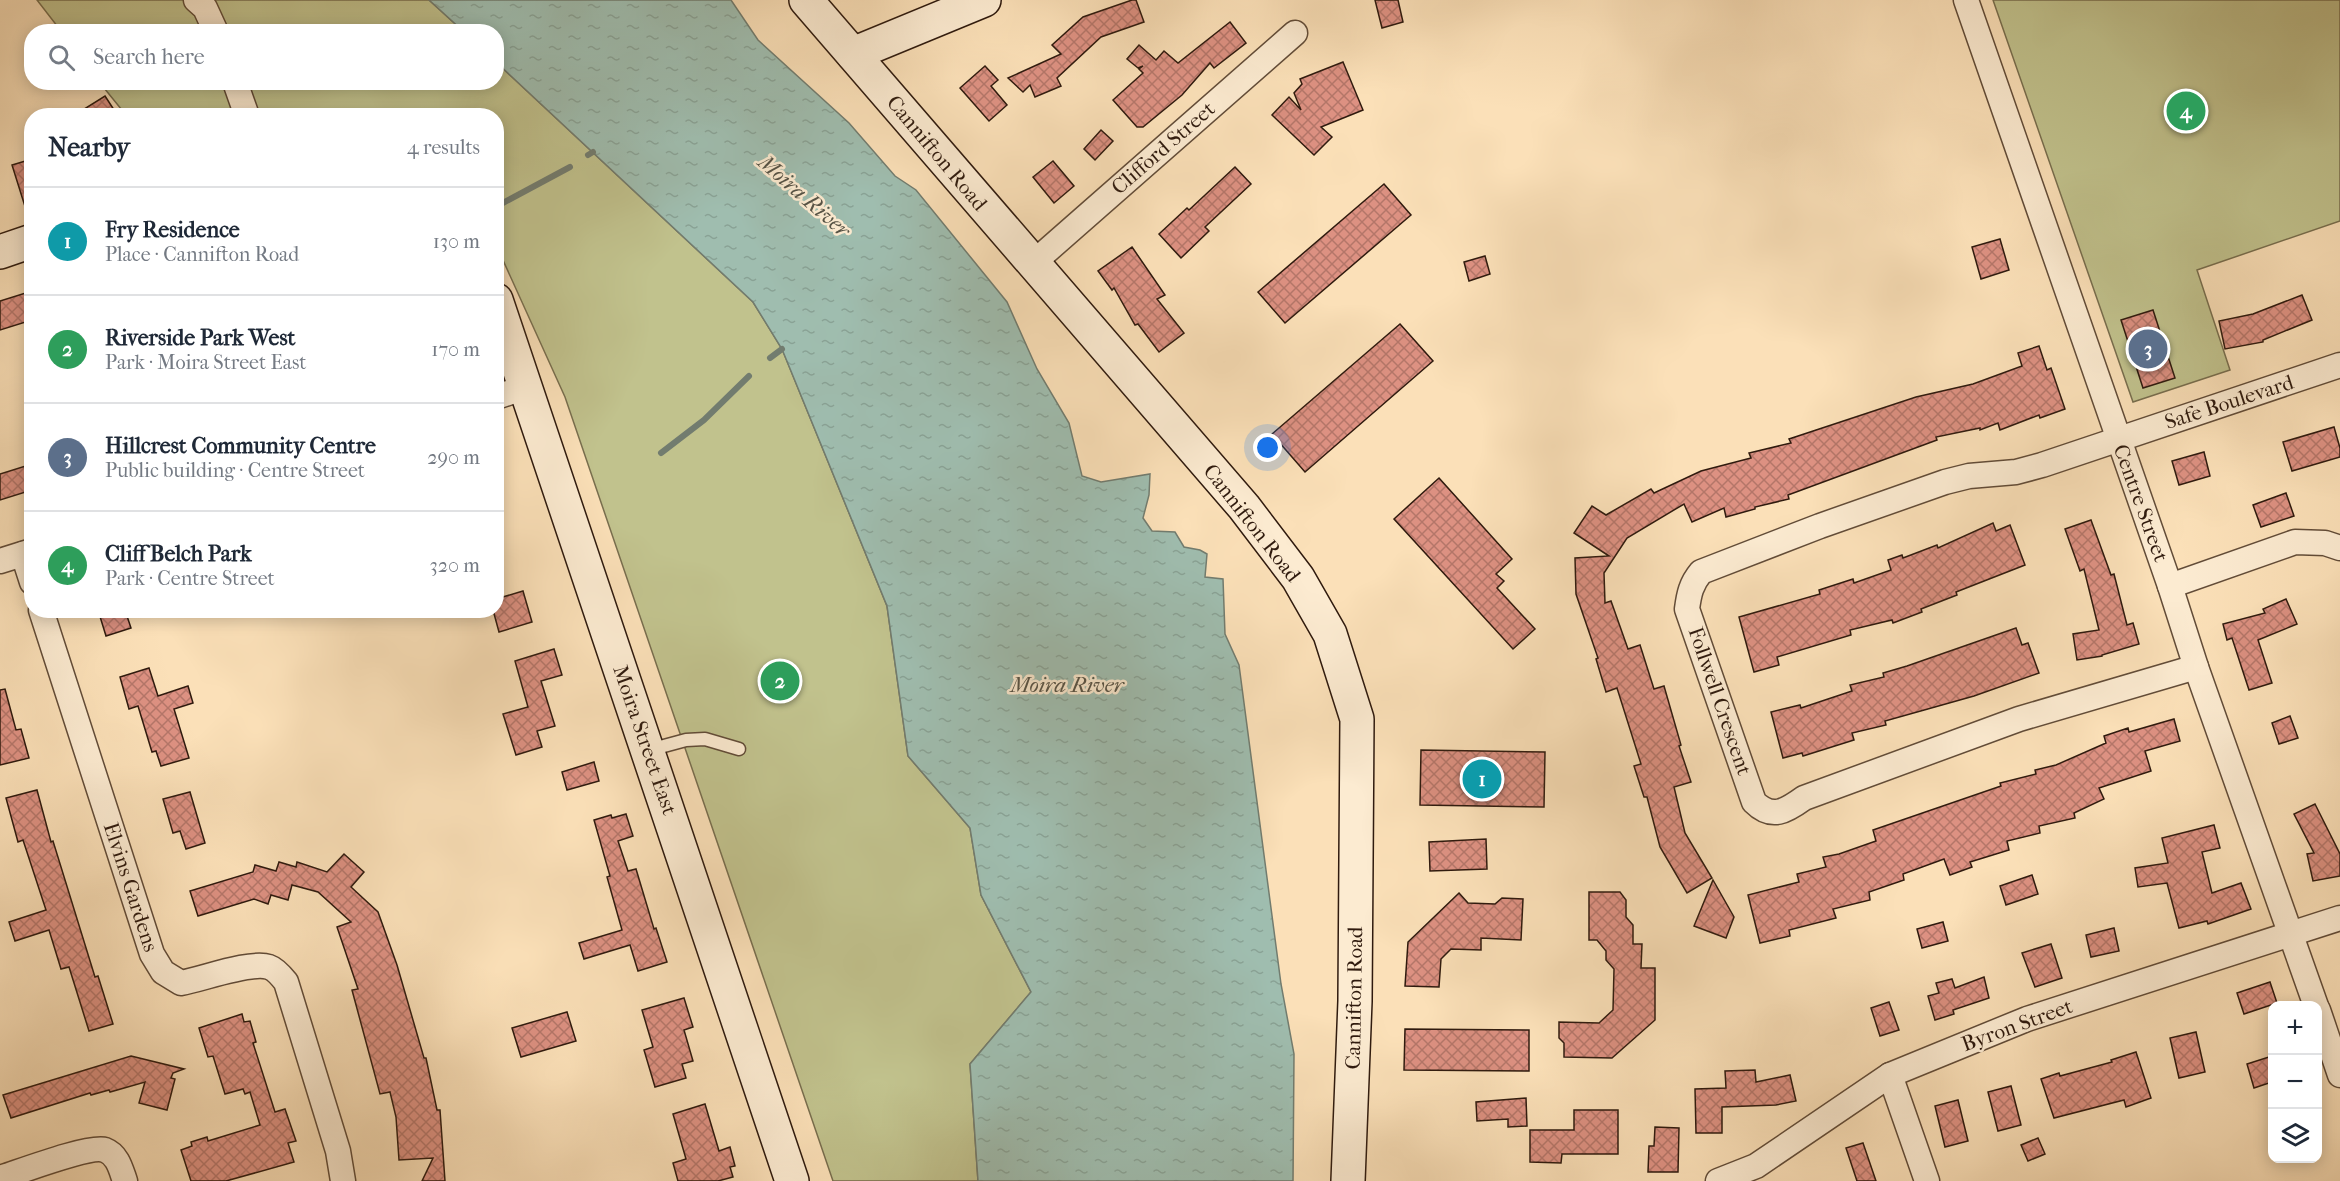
<!DOCTYPE html>
<meta charset="utf-8">
<style>
:root{--surface:#fff;--page:#f2f2f3;--text:#1f2937;--muted:#747a83;--line:#e0e1e3;--accent:#8f2418}
body{margin:0;font-family:"IM FELL French Canon",serif;background:var(--page);color:var(--text)}
.controls{position:absolute;right:18px;bottom:18px;display:grid;overflow:hidden;border-radius:12px;box-shadow:0 3px 15px #0003}
.controls button{width:54px;height:54px;display:grid;place-items:center;padding:0;border:0;border-bottom:2px solid var(--line);background:var(--surface);color:var(--text);font:30px sans-serif}
.you{position:absolute;left:1268px;top:448px;width:21px;height:21px;margin:-15px;border:4px solid #fff;border-radius:50%;background:#1a73e8;box-shadow:0 0 0 9px #1a73e833}
.badge{display:grid;place-items:center;width:39px;height:39px;border-radius:50%;background:var(--accent);color:#fff;font-size:20px;font-weight:700}
.pin{position:absolute;translate:-50% -50%;border:3px solid #fff;box-shadow:0 2px 6px #0006}
.list{margin:0;padding:0;list-style:none}
h2{display:flex;justify-content:space-between;align-items:center;height:78px;margin:0;padding:0 24px;font-size:26px}
h2 small{font-size:20px;font-weight:400;color:var(--muted)}
.list li{display:grid;grid-template-columns:39px 1fr auto;gap:18px;align-items:center;box-sizing:border-box;height:108px;padding:0 24px;border-top:2px solid var(--line)}
.list b{display:block;font-size:22px;white-space:nowrap}
.list p{margin:0;font-size:20px;white-space:nowrap;color:var(--muted)}
.list em{font-size:20px;font-style:normal;color:var(--muted)}
.icon{flex:none;width:33px;height:33px;fill:none;stroke:currentColor;stroke-width:2;stroke-linecap:round;stroke-linejoin:round}
.map{position:relative;flex:none;width:2340px;height:1181px;overflow:hidden}
.search{position:absolute;background:var(--surface);box-shadow:0 3px 15px #0003;left:24px;top:24px;width:480px;height:66px;display:flex;align-items:center;gap:15px;box-sizing:border-box;padding:0 21px;border-radius:24px;color:var(--muted);font-size:22px}
.panel{position:absolute;background:var(--surface);box-shadow:0 3px 15px #0003;left:24px;top:108px;width:480px;height:510px;border-radius:24px}
.map>svg:first-child{display:block}
</style>
<div class="map">
<svg width="2340" height="1181" viewBox="0 0 2340 1181">
<defs>
<pattern id="water-ripples" width="26" height="14" patternUnits="userSpaceOnUse" patternTransform="scale(1.5)"><rect width="26" height="14" fill="#9fbdaf"/><path d="M2 4q2-2 4 0t4 0M15 11q2-2 4 0t4 0" fill="none" stroke="#89a295"/></pattern>
<pattern id="building-cross-hatch" width="8" height="8" patternUnits="userSpaceOnUse" patternTransform="scale(1.5)"><rect width="8" height="8" fill="#dd9182"/><path d="M0 0l8 8M0 8l8-8" fill="none" stroke="#b47669"/></pattern>
</defs>
<rect width="100%" height="100%" fill="#fbe0b8"/>
<filter id="stains"><feTurbulence type="fractalNoise" baseFrequency=".00333" numOctaves="4"/><feColorMatrix values="0 0 0 0 .2 0 0 0 0 .09 0 0 0 0 .02 0 0 0 .5 -.17"/></filter>
<radialGradient id="worn" r=".72"><stop offset=".6" stop-color="#630" stop-opacity="0"/><stop offset="1" stop-color="#630" stop-opacity=".3"/></radialGradient>
<g fill="#c1c28d" stroke="#786e4e" stroke-width="1.5">
<polygon points="37,0 429,0 463,31 61,31"/>
<polygon points="1993,0 2340,0 2340,221 2197,270 2230,370 2133,402"/>
<polygon points="497,63 753,302 782,349 887,606 908,756 970,828 981,895 1031,992 970,1064 978,1181 833,1181 565,397 497,247 496,116 126,115 100,83 496,82"/>
</g>
<polygon fill="url(#water-ripples)" stroke="#727c6f" stroke-width="1.5" points="429,0 731,0 758,40 849,123 895,176 916,190 1007,302 1037,369 1069,423 1082,476 1101,482 1150,474 1149,495 1143,518 1152,531 1175,532 1184,547 1200,550 1207,554 1205,577 1223,579 1225,634 1239,665 1281,984 1294,1054 1293,1181 978,1181 970,1064 1031,992 981,895 970,828 908,756 887,606 782,349 753,302 497,63 496,32 463,31"/>
<g fill="none" stroke-linecap="round" stroke-linejoin="round">
<g stroke="#727c6f" stroke-width="6">
<polyline points="588,155 593,152"/>
<polyline points="501,204 570,167"/>
<polyline points="770,358 782,349"/>
<polyline points="661,453 704,420 749,376"/>
</g>
</g>
<g fill="url(#building-cross-hatch)" stroke="#2f1a0e" stroke-width="1.5">
<polygon points="1132,0 1136,0 1144,22 1101,37 1057,78 1061,86 1035,97 1030,85 1023,92 1008,78 1061,54 1052,45 1083,17"/>
<polygon points="1375,0 1398,0 1403,22 1382,28"/>
<polygon points="1230,22 1246,43 1214,68 1210,63 1182,95 1143,127 1137,127 1113,100 1143,73 1139,69 1143,66 1138,68 1127,59 1139,45 1156,60 1164,51 1178,63"/>
<polygon points="1343,62 1363,110 1321,127 1332,137 1314,155 1272,115 1289,97 1301,110 1294,93 1302,84 1300,79"/>
<polygon points="985,66 998,80 991,86 1007,105 989,121 960,88"/>
<polygon points="105,96 118,116 73,116"/>
<polygon points="1101,130 1113,141 1095,160 1084,149"/>
<polygon points="32,159 32,216 28,216 12,165"/>
<polygon points="1053,161 1074,186 1054,203 1033,177"/>
<polygon points="1235,167 1251,184 1205,227 1209,231 1181,258 1159,234 1187,208 1189,210"/>
<polygon points="1384,184 1411,215 1285,323 1258,292"/>
<polygon points="2000,239 2009,270 1981,279 1972,247"/>
<polygon points="1132,247 1165,295 1157,299 1184,333 1159,352 1138,324 1135,325 1114,288 1112,290 1098,271"/>
<polygon points="1485,256 1490,274 1469,281 1464,262"/>
<polygon points="32,291 32,320 0,330 0,301"/>
<polygon points="2302,295 2312,320 2263,340 2263,342 2225,349 2219,321 2253,314"/>
<polygon points="2153,310 2175,378 2143,388 2121,320"/>
<polygon points="1400,324 1433,361 1305,472 1272,434"/>
<polygon points="2039,346 2047,370 2051,368 2065,409 2040,418 2039,415 2000,430 1998,423 1980,430 1980,428 1936,437 1937,440 1788,495 1789,499 1755,507 1755,509 1726,517 1724,508 1692,522 1684,504 1627,538 1604,573 1605,603 1611,601 1628,649 1640,645 1654,689 1664,686 1681,745 1679,746 1691,782 1674,787 1685,833 1712,878 1687,893 1660,847 1647,797 1644,797 1634,766 1641,764 1617,688 1606,692 1596,659 1598,658 1576,594 1575,558 1609,556 1574,533 1592,506 1606,515 1651,489 1654,493 1701,471 1751,458 1749,453 1791,443 1789,439 1916,397 1973,384 2022,366 2018,353"/>
<polygon points="2334,427 2340,448 2340,457 2292,471 2283,442"/>
<polygon points="2204,452 2210,476 2179,485 2172,461"/>
<polygon points="32,464 32,490 0,500 0,474"/>
<polygon points="1439,478 1512,559 1496,574 1504,581 1497,588 1535,629 1513,649 1394,519"/>
<polygon points="2286,493 2294,516 2261,527 2253,505"/>
<polygon points="2091,520 2111,575 2114,574 2127,625 2133,623 2139,644 2102,655 2102,656 2077,660 2073,634 2099,630 2084,569 2080,571 2065,529"/>
<polygon points="1993,523 1996,531 2010,525 2025,565 1956,592 1957,595 1921,609 1922,612 1893,623 1892,620 1850,630 1851,635 1777,657 1779,665 1754,672 1739,617 1820,594 1819,590 1853,579 1854,583 1891,570 1888,560 1902,555 1903,558 1937,545 1938,548"/>
<polygon points="523,591 532,622 499,632 493,610 496,610 496,599"/>
<polygon points="2286,599 2297,624 2258,640 2272,683 2249,690 2232,638 2227,640 2223,624 2265,613 2263,609"/>
<polygon points="98,610 125,610 131,628 106,636"/>
<polygon points="2016,628 2022,645 2028,643 2039,673 1974,696 1885,721 1886,725 1852,733 1854,740 1803,756 1802,753 1783,758 1771,712 1800,705 1801,708 1852,691 1850,685 1884,677 1883,673 1907,666"/>
<polygon points="554,649 562,675 541,681 555,726 537,731 542,747 516,755 503,714 528,707 515,661"/>
<polygon points="149,668 158,696 188,686 193,703 174,709 189,758 161,766 156,751 152,752 138,706 129,709 120,677"/>
<polygon points="5,689 16,730 21,729 29,758 0,765 0,690"/>
<polygon points="2290,716 2298,738 2279,744 2272,723"/>
<polygon points="2174,719 2180,741 2145,751 2151,771 2099,788 2104,799 2074,813 2075,818 2039,826 2040,833 2007,841 2009,850 1970,862 1972,867 1950,875 1944,859 1903,874 1904,880 1869,892 1870,900 1833,909 1836,918 1789,930 1790,936 1760,943 1748,895 1799,882 1797,874 1826,867 1823,857 1839,854 1876,841 1873,830 2001,786 2000,783 2036,774 2035,770 2056,765 2106,743 2104,736 2128,728 2129,732"/>
<polygon points="1421,750 1545,752 1544,807 1420,805"/>
<polygon points="594,762 599,781 567,790 562,772"/>
<polygon points="37,790 51,842 53,841 95,977 98,976 113,1024 89,1031 69,967 61,969 49,930 15,941 9,922 46,910 23,840 18,842 6,798"/>
<polygon points="190,792 205,843 186,849 180,831 173,833 163,799"/>
<polygon points="2315,804 2340,854 2340,876 2313,881 2307,854 2314,853 2294,814"/>
<polygon points="626,814 633,836 618,841 628,871 636,869 654,929 656,928 667,962 638,971 630,945 584,959 579,943 622,930 607,877 610,876 594,820 611,815 612,818"/>
<polygon points="2214,825 2220,848 2202,852 2212,893 2241,883 2251,909 2208,924 2207,921 2179,928 2167,883 2138,887 2135,868 2168,863 2162,838"/>
<polygon points="1486,839 1487,869 1430,871 1429,842"/>
<polygon points="344,854 364,872 351,887 378,912 397,965 424,1058 426,1058 437,1110 440,1110 445,1181 422,1181 433,1158 399,1160 396,1117 390,1092 380,1094 352,990 358,989 337,927 351,922 318,892 292,885 288,900 271,895 268,904 254,899 198,916 190,891 253,872 255,865 276,871 279,862 296,867 297,862 327,872"/>
<polygon points="2032,875 2038,894 2006,905 2000,886"/>
<polygon points="1713,880 1734,917 1726,938 1694,926"/>
<polygon points="1589,892 1620,892 1626,900 1626,917 1633,925 1633,944 1642,944 1641,968 1655,968 1655,1020 1612,1058 1564,1057 1564,1043 1559,1038 1559,1022 1599,1023 1613,1010 1614,969 1606,960 1606,951 1597,940 1589,940"/>
<polygon points="1459,893 1468,903 1495,904 1502,898 1523,899 1521,940 1481,938 1481,950 1451,949 1441,959 1439,987 1405,986 1408,942"/>
<polygon points="1943,922 1948,941 1922,948 1917,929"/>
<polygon points="2114,928 2119,951 2091,957 2086,935"/>
<polygon points="2051,944 2062,978 2035,987 2022,953"/>
<polygon points="1984,977 1989,998 1953,1010 1954,1014 1935,1020 1928,996 1939,993 1936,983 1952,979 1955,988"/>
<polygon points="2270,982 2277,1003 2244,1014 2237,993"/>
<polygon points="684,998 693,1027 684,1030 693,1061 682,1064 686,1078 655,1087 644,1050 653,1047 642,1010"/>
<polygon points="1889,1002 1899,1030 1880,1036 1871,1008"/>
<polygon points="567,1012 576,1041 521,1057 512,1028"/>
<polygon points="242,1014 244,1022 250,1021 256,1042 253,1043 275,1112 285,1109 296,1141 288,1143 294,1162 226,1181 191,1181 181,1150 192,1146 191,1142 207,1137 208,1141 260,1125 250,1092 245,1094 243,1089 225,1094 213,1056 208,1057 199,1028"/>
<polygon points="1405,1029 1529,1030 1529,1071 1404,1070"/>
<polygon points="2196,1032 2205,1072 2179,1078 2170,1038"/>
<polygon points="2136,1052 2151,1098 2126,1107 2124,1100 2054,1118 2041,1079 2059,1073 2060,1076 2112,1062 2111,1060"/>
<polygon points="131,1056 184,1069 173,1073 171,1078 175,1079 167,1110 139,1103 145,1082 110,1092 109,1090 91,1095 90,1093 11,1118 3,1095"/>
<polygon points="2272,1056 2272,1082 2254,1088 2247,1064"/>
<polygon points="1755,1070 1756,1082 1790,1075 1796,1101 1776,1105 1722,1107 1722,1133 1696,1133 1695,1089 1726,1088 1725,1071"/>
<polygon points="2011,1086 2021,1125 1998,1131 1988,1092"/>
<polygon points="1526,1098 1527,1126 1508,1127 1508,1119 1477,1121 1476,1102"/>
<polygon points="1958,1100 1968,1141 1945,1147 1935,1106"/>
<polygon points="705,1104 719,1151 730,1147 735,1166 730,1167 733,1177 718,1181 678,1181 673,1163 686,1159 673,1114"/>
<polygon points="1574,1110 1618,1110 1618,1154 1562,1154 1561,1163 1530,1162 1530,1130 1574,1130"/>
<polygon points="1655,1127 1679,1128 1678,1172 1648,1172 1649,1146 1654,1146"/>
<polygon points="2038,1138 2045,1154 2028,1161 2021,1145"/>
<polygon points="1863,1143 1876,1181 1857,1181 1846,1148"/>
</g>
<g fill="none" stroke-linecap="round" stroke-linejoin="round">
<g stroke="#624c38" stroke-width="15">
<polyline id="lane" points="649,750 686,740 705,739 739,749"/>
</g>
<g stroke="#624c38" stroke-width="27">
<g id="street">
<polyline points="196,0 205,8 216,32"/>
<polyline points="1966,0 2170,586 2196,667 2316,1006"/>
<polyline points="235,82 247,116"/>
<polyline points="1032,264 1295,33"/>
<polyline points="496,397 526,387"/>
<polyline points="23,554 32,582"/>
<polyline points="0,561 32,551"/>
<polyline points="2170,586 2295,542 2325,543 2340,548"/>
<path d="M41 610 152 954 163 972 181 983C203 979 250 961 269 967 275 969 282 977 286 982L338 1151 343 1181"/>
<path d="M2196 667 2019 719 1804 798C1786 811 1772 820 1754 802L1687 609C1689 594 1691 584 1701 572L1820 526 1945 482 1969 476 2016 472 2042 465 2340 365"/>
<polyline points="2318,1010 2340,1075"/>
<polyline points="1890,1075 1927,1181"/>
<path d="M0 1178C19 1172 90 1145 105 1150 118 1155 121 1170 125 1181"/>
<polyline points="1718,1181 1756,1166 1890,1075 2027,1019 2340,918"/>
</g>
</g>
<g stroke="#2f1a0e" stroke-width="36">
<g id="secondary">
<polyline points="806,0 1244,507 1298,578 1330,634 1357,719 1355,1001 1348,1181"/>
<polyline points="853,54 984,0"/>
<polyline points="0,252 32,241"/>
<polyline points="496,300 792,1181"/>
</g>
</g>
<use href="#lane" stroke="#fcebd1" stroke-width="12"/>
<use href="#street" stroke="#fcebd1" stroke-width="24"/>
<use href="#secondary" stroke="#fcebd1" stroke-width="33"/>
</g>
<g text-anchor="middle" dominant-baseline="central" stroke-width="5" stroke-linejoin="round" paint-order="stroke">
<g font-size="21" fill="#2f1a0e" stroke="#fcebd1">
<text transform="translate(1163 148) rotate(-41)">Clifford Street</text>
<text transform="translate(937 153) rotate(50)">Cannifton Road</text>
<text transform="translate(2229 402) rotate(-18)">Safe Boulevard</text>
<text transform="translate(2141 503) rotate(70)">Centre Street</text>
<text transform="translate(1252 523) rotate(52)">Cannifton Road</text>
<text transform="translate(1720 701) rotate(71)">Follwell Crescent</text>
<text transform="translate(645 740) rotate(71)">Moira Street East</text>
<text transform="translate(131 887) rotate(72)">Elvins Gardens</text>
<text transform="translate(1354 998) rotate(-89)">Cannifton Road</text>
<text transform="translate(2017 1025) rotate(-20)">Byron Street</text>
</g>
<g font-size="22" font-style="italic" fill="#565346" stroke="#fcebd1">
<text transform="translate(804 196) rotate(41)">Moira River</text>
<text x="1067" y="685">Moira River</text>
</g>
</g>
<rect width="100%" height="100%" filter="url(#stains)"/>
<rect width="100%" height="100%" fill="url(#worn)"/>
</svg>
<div class="controls">
<button>+</button>
<button>−</button>
<button><svg class="icon" aria-label="layers" viewBox="0 0 24 24"><path d="M12 4l9 5-9 5-9-5zM3 14l9 5 9-5"/></svg></button>
</div>
<div class="you"></div>
<div class="pin badge" style="left:1482px;top:779px;background:#0f9aa8">1</div>
<div class="pin badge" style="left:780px;top:681px;background:#2e9e5b">2</div>
<div class="pin badge" style="left:2148px;top:349px;background:#5c6f8a">3</div>
<div class="pin badge" style="left:2186px;top:111px;background:#2e9e5b">4</div>
<div class="search"><svg class="icon" aria-label="search" viewBox="0 0 24 24"><circle cx="10" cy="10" r="6"/><path d="M15 15l6 6"/></svg>Search here</div>
<section class="panel">
<h2>Nearby<small>4 results</small></h2>
<ul class="list">
<li><span class="badge" style="background:#0f9aa8">1</span><div><b>Fry Residence</b><p>Place · Cannifton Road</p></div><em>130 m</em></li>
<li><span class="badge" style="background:#2e9e5b">2</span><div><b>Riverside Park West</b><p>Park · Moira Street East</p></div><em>170 m</em></li>
<li><span class="badge" style="background:#5c6f8a">3</span><div><b>Hillcrest Community Centre</b><p>Public building · Centre Street</p></div><em>290 m</em></li>
<li><span class="badge" style="background:#2e9e5b">4</span><div><b>Cliff Belch Park</b><p>Park · Centre Street</p></div><em>320 m</em></li>
</ul>
</section>
</div>
